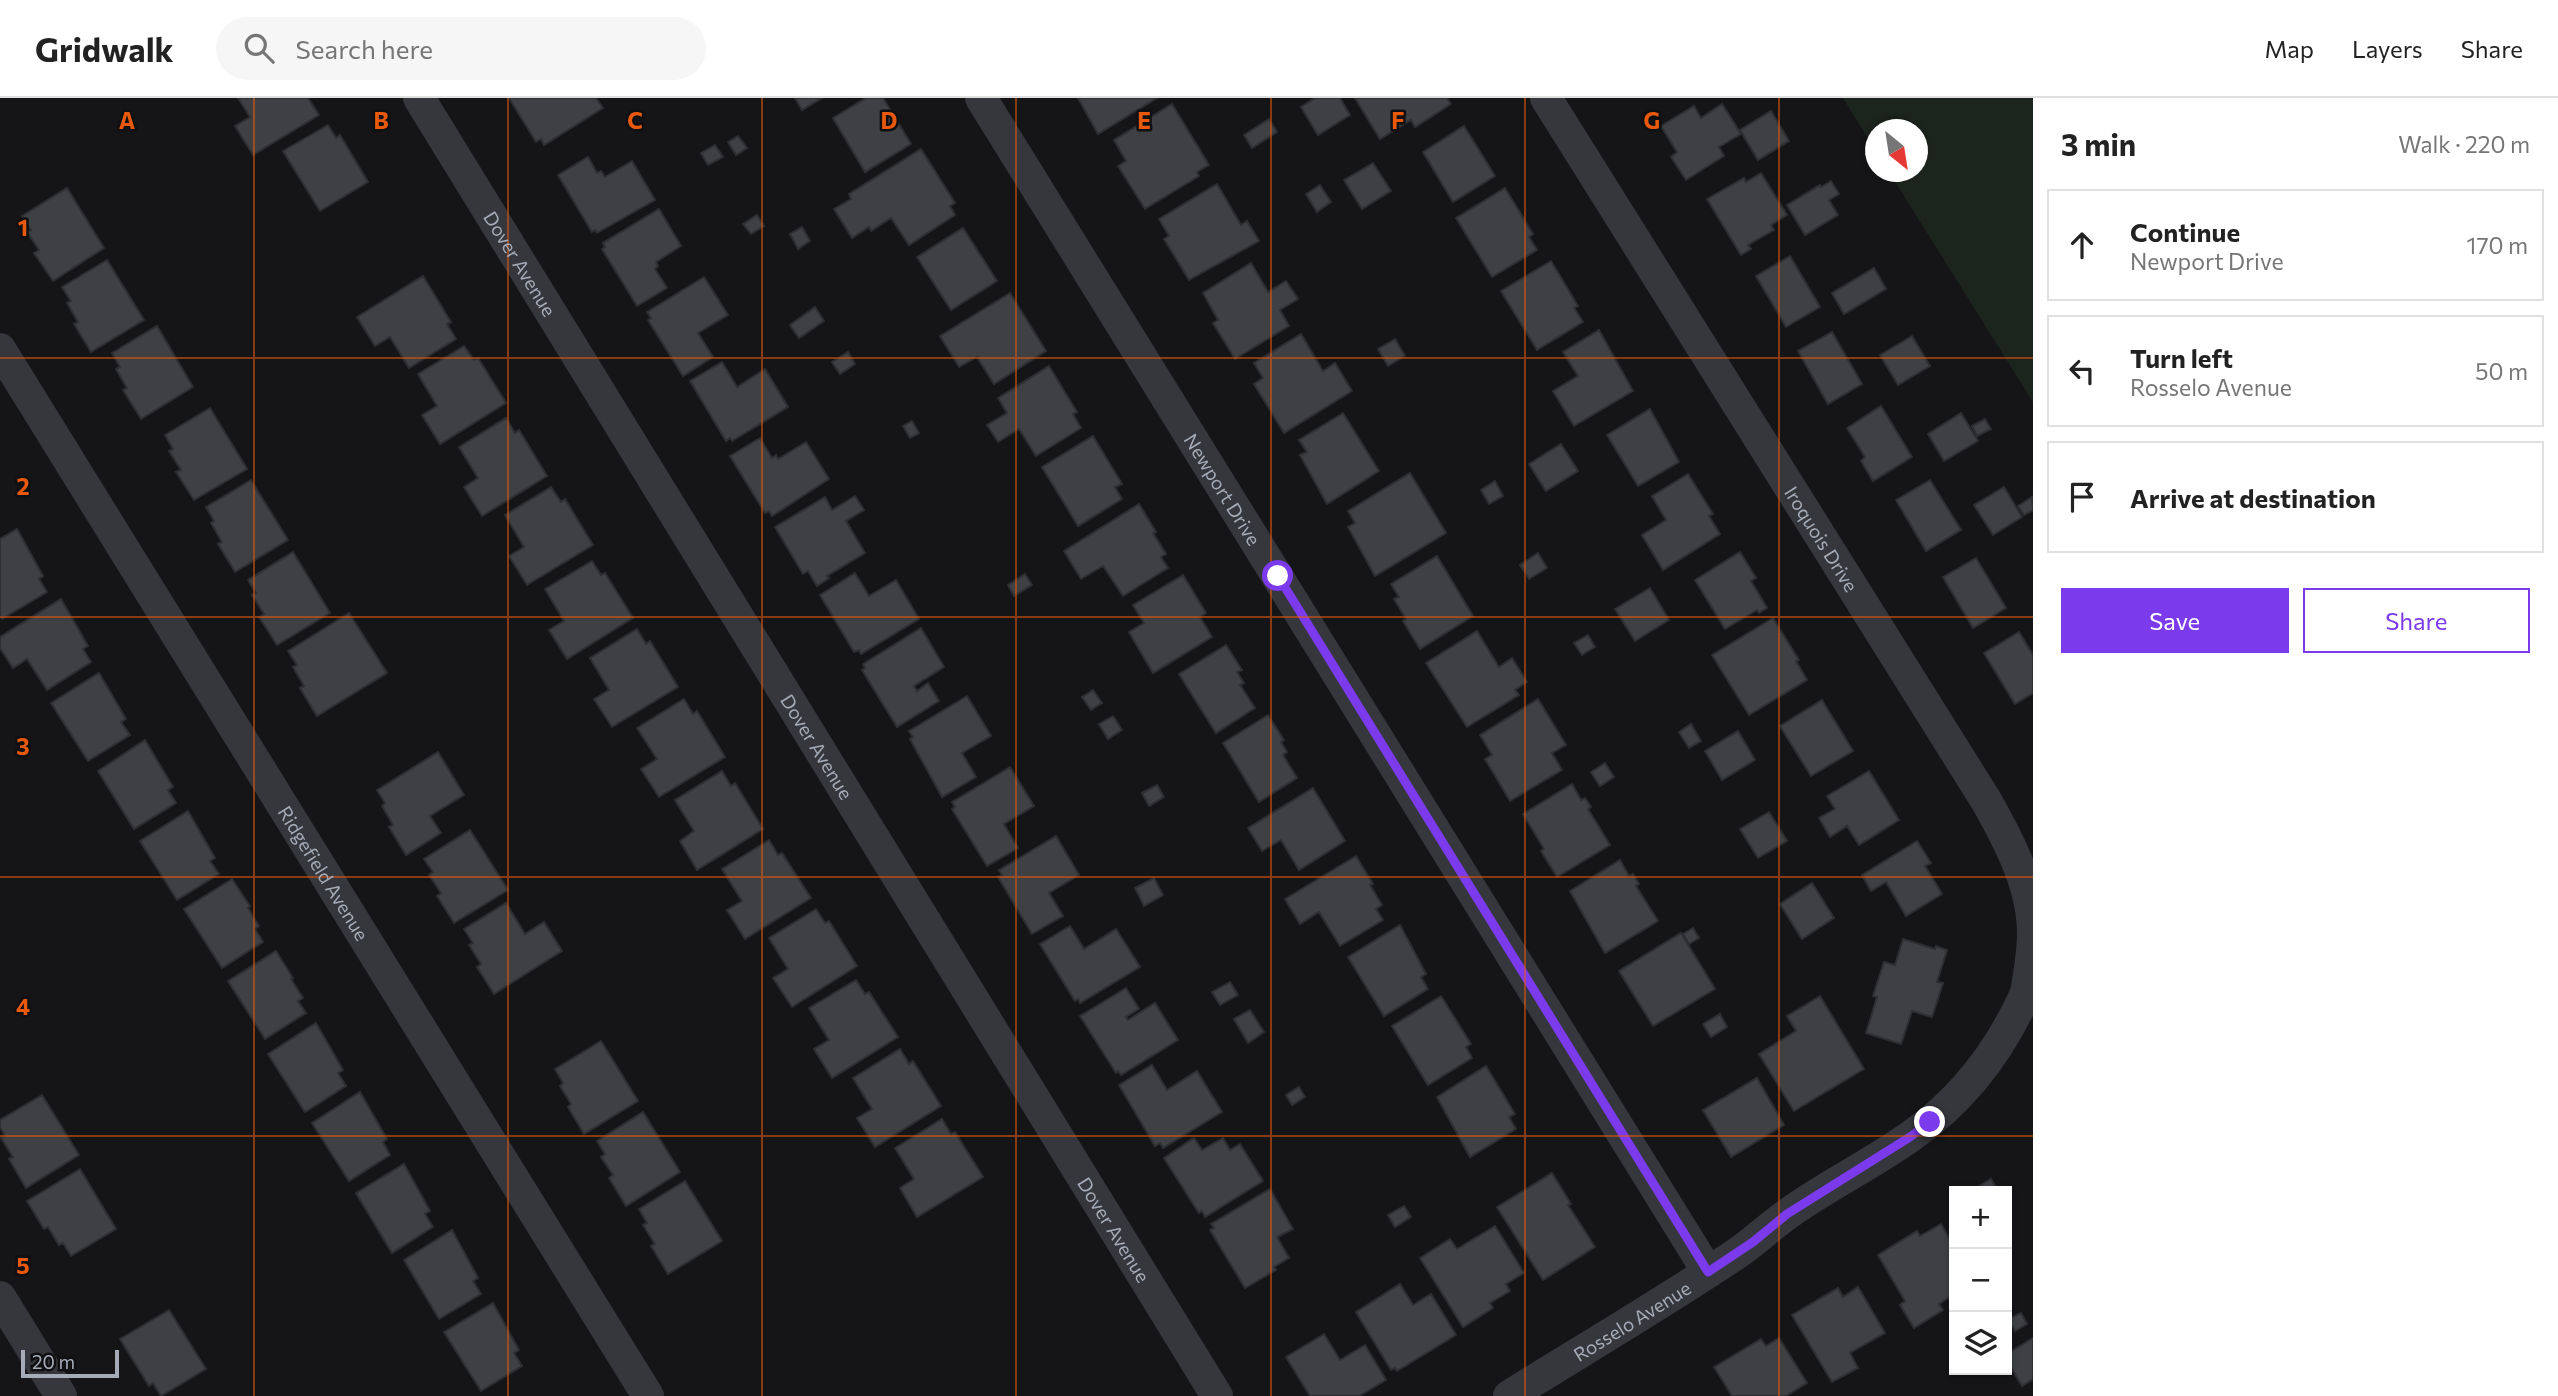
<!DOCTYPE html>
<meta charset="utf-8">
<style>
:root{--surface:#fff;--page:#f6f6f6;--text:#222;--muted:#767676;--line:#e0e0e0;--accent:#7c3aed}
body{margin:0;font-family:Commissioner,sans-serif;background:var(--page);color:var(--text)}
.controls{position:absolute;right:21px;bottom:21px;display:grid;overflow:hidden;border-radius:0px;box-shadow:0 2px 5px #0004}
.controls button{width:63px;height:63px;display:grid;place-items:center;padding:0;border:0;border-bottom:2px solid var(--line);background:var(--surface);color:var(--text);font:35px sans-serif}
.compass{position:absolute;left:1865px;top:21px;width:63px;height:63px;border-radius:50%;background:var(--surface);box-shadow:0 2px 5px #0004;rotate:150deg}
.scale{position:absolute;left:21px;bottom:18px;width:98px;box-sizing:border-box;padding-left:7px;border:4px solid #a5acb8;border-top:0;font-size:19px;line-height:24px;white-space:nowrap;color:#a5acb8;-webkit-text-stroke:5px #101012;paint-order:stroke}
.stop{position:absolute;width:21px;height:21px;margin:-16px;border:5px solid #7c3aed;border-radius:50%;background:#fff}
.stop.end{background:#7c3aed;border-color:#fff;box-shadow:0 2px 7px #0008}
.list{margin:0;padding:0;list-style:none}
h2{display:flex;justify-content:space-between;align-items:center;height:91px;margin:0;padding:0 28px;font-size:30px}
h2 small{font-size:23px;font-weight:400;color:var(--muted)}
.list li{display:grid;grid-template-columns:46px 1fr auto;gap:21px;align-items:center;box-sizing:border-box;height:112px;margin:0 14px 14px;padding:0 14px;border:2px solid var(--line);border-radius:0px}
.list b{display:block;font-size:26px;white-space:nowrap}
.list p{margin:0;font-size:23px;white-space:nowrap;color:var(--muted)}
.list em{font-size:23px;font-style:normal;color:var(--muted)}
.actions{display:flex;gap:14px;padding:21px 28px}
.actions a{flex:1;padding:16px 0;border:2px solid var(--accent);border-radius:0px;text-align:center;font-size:24px;color:var(--accent)}
.actions .main{background:var(--accent);color:#fff}
.icon{flex:none;width:38px;height:38px;fill:none;stroke:currentColor;stroke-width:2;stroke-linecap:round;stroke-linejoin:round}
.map{position:relative;flex:none;width:2033px;height:1298px;overflow:hidden}
header{display:flex;align-items:center;gap:42px;box-sizing:border-box;height:98px;padding:0 35px;background:var(--surface);border-bottom:2px solid var(--line)}
header strong{font-size:33px}
nav{display:flex;gap:38px;margin-inline-start:auto;font-size:24px}
.search{width:490px;height:63px;background:var(--page);display:flex;align-items:center;gap:18px;box-sizing:border-box;padding:0 24px;border-radius:38px;color:var(--muted);font-size:26px}
main{display:flex}
aside{flex:1;background:var(--surface)}
.map>svg:first-child{display:block}
</style>
<header>
<strong>Gridwalk</strong>
<div class="search"><svg class="icon" aria-label="search" viewBox="0 0 24 24"><circle cx="10" cy="10" r="6"/><path d="M15 15l6 6"/></svg>Search here</div>
<nav><a>Map</a><a>Layers</a><a>Share</a></nav>
</header>
<main>
<div class="map">
<svg width="2033" height="1298" viewBox="0 0 2033 1298">
<rect width="100%" height="100%" fill="#151517"/>
<polygon fill="#1c251d" points="1843,0 2033,0 2033,304 1889,74 1918,74 1918,32 1876,32 1875,52"/>
<g fill="#3e4044" stroke="#2e2f33" stroke-width="2">
<polygon points="238,0 308,0 319,17 253,57 235,28 250,19"/>
<polygon points="509,0 596,0 603,10 544,47 541,41 536,44"/>
<polygon points="795,0 822,0 802,12"/>
<polygon points="866,0 883,0 911,46 865,74 833,20"/>
<polygon points="1078,0 1157,0 1098,36"/>
<polygon points="1315,0 1340,0 1350,17 1318,37 1301,9"/>
<polygon points="1355,0 1447,0 1451,6 1415,29 1411,22 1380,41"/>
<polygon points="1172,6 1209,67 1197,74 1199,78 1145,111 1118,68 1126,63 1114,42"/>
<polygon points="1722,6 1741,36 1719,49 1724,58 1686,82 1671,59 1677,54 1661,28 1694,8 1701,20"/>
<polygon points="1771,13 1789,43 1758,62 1740,32"/>
<polygon points="1269,21 1277,34 1252,50 1244,37"/>
<polygon points="328,27 336,40 340,37 368,84 320,113 283,53"/>
<polygon points="1464,28 1495,78 1453,104 1423,54"/>
<polygon points="738,38 747,50 736,57 728,44"/>
<polygon points="715,47 723,59 708,67 701,55"/>
<polygon points="921,51 955,105 950,108 955,117 909,147 891,120 871,133 869,129 852,140 834,111 851,101 849,96"/>
<polygon points="588,59 597,75 601,73 605,79 632,63 655,102 597,135 595,132 592,134 558,77"/>
<polygon points="1373,65 1391,93 1362,111 1344,82"/>
<polygon points="1761,75 1787,117 1771,127 1774,132 1748,147 1751,151 1741,157 1707,101 1744,80 1746,84"/>
<polygon points="1831,83 1839,96 1829,102 1838,117 1805,137 1787,107 1820,87 1821,89"/>
<polygon points="1217,86 1241,127 1247,123 1259,143 1189,182 1164,141 1169,138 1159,121"/>
<polygon points="1320,87 1331,104 1317,114 1306,96"/>
<polygon points="67,90 104,150 53,183 34,155 39,152 27,134 31,132 22,118"/>
<polygon points="1505,90 1533,136 1529,139 1537,152 1492,179 1456,120"/>
<polygon points="659,111 681,148 656,164 658,168 655,171 667,190 637,208 602,151 605,149 603,145"/>
<polygon points="757,117 764,128 751,136 743,126"/>
<polygon points="802,129 810,143 798,151 790,136"/>
<polygon points="963,130 997,183 951,212 917,159"/>
<polygon points="1790,158 1820,209 1786,229 1756,178"/>
<polygon points="107,162 144,222 91,254 74,226 78,224 67,205 71,203 62,189"/>
<polygon points="1551,163 1578,208 1574,210 1583,224 1537,252 1501,193"/>
<polygon points="1251,165 1268,194 1286,183 1298,201 1280,212 1289,228 1235,261 1213,225 1218,222 1203,195"/>
<polygon points="1874,170 1886,191 1844,216 1832,195"/>
<polygon points="423,178 451,224 447,226 456,241 409,270 390,239 375,248 357,219"/>
<polygon points="704,179 728,217 698,235 713,259 683,278 648,222 651,220 647,214"/>
<polygon points="1010,195 1046,253 994,286 977,259 959,269 940,238"/>
<polygon points="815,209 824,223 799,240 790,227"/>
<polygon points="157,228 193,289 141,321 123,292 127,290 116,271 120,269 112,255"/>
<polygon points="1599,232 1633,293 1574,328 1553,293 1578,278 1563,254"/>
<polygon points="1832,234 1862,286 1828,306 1798,253"/>
<polygon points="1301,236 1323,273 1335,265 1352,293 1284,335 1254,286 1263,280 1254,265"/>
<polygon points="1912,238 1930,268 1898,287 1880,257"/>
<polygon points="1395,241 1405,258 1388,268 1378,251"/>
<polygon points="464,248 474,262 478,260 506,305 440,346 422,317 437,308 418,276"/>
<polygon points="848,254 855,266 840,276 832,264"/>
<polygon points="722,264 737,289 765,271 788,309 732,343 730,340 726,343 690,283"/>
<polygon points="1049,268 1077,314 1073,316 1081,330 1036,358 1019,331 998,344 987,327 1007,315 998,300"/>
<polygon points="1881,308 1912,359 1873,383 1861,363 1865,359 1847,330"/>
<polygon points="210,310 247,371 194,402 176,374 181,372 169,353 173,351 165,337"/>
<polygon points="1650,311 1679,364 1638,388 1607,337"/>
<polygon points="1343,315 1379,373 1327,406 1300,357 1307,354 1299,342"/>
<polygon points="1961,315 1978,343 1944,363 1928,336"/>
<polygon points="506,320 515,335 519,332 547,378 482,418 464,389 478,380 459,349"/>
<polygon points="1985,321 1991,331 1977,338 1972,328"/>
<polygon points="912,323 919,335 910,340 903,328"/>
<polygon points="1093,338 1122,386 1115,389 1122,401 1078,428 1042,369"/>
<polygon points="760,340 772,360 776,357 778,361 806,344 829,381 772,418 769,413 765,415 730,358"/>
<polygon points="1561,346 1578,373 1546,393 1529,366"/>
<polygon points="1410,375 1446,435 1375,478 1348,429 1355,425 1348,413"/>
<polygon points="1688,376 1713,416 1709,418 1720,436 1663,472 1642,437 1666,422 1652,398"/>
<polygon points="251,382 288,442 235,474 218,446 222,444 211,425 214,423 206,409"/>
<polygon points="1930,382 1961,432 1926,453 1896,402"/>
<polygon points="1495,383 1503,398 1489,406 1481,392"/>
<polygon points="551,389 561,404 565,401 593,447 527,487 509,458 524,449 505,417"/>
<polygon points="2004,389 2022,419 1993,437 1974,407"/>
<polygon points="855,398 864,412 846,423 865,455 827,478 829,480 817,488 808,473 803,476 775,429 825,399 832,412"/>
<polygon points="2032,399 2033,412 2024,417 2018,408"/>
<polygon points="1139,406 1156,434 1153,435 1166,456 1161,459 1168,470 1123,498 1103,468 1081,481 1064,453"/>
<polygon points="17,431 43,478 39,481 47,494 2,521 0,518 0,441"/>
<polygon points="293,454 330,515 277,547 259,519 264,516 252,497 256,495 248,482"/>
<polygon points="1740,454 1756,480 1751,483 1767,510 1759,515 1757,512 1725,531 1695,482"/>
<polygon points="1538,455 1547,470 1529,481 1520,467"/>
<polygon points="1437,458 1473,518 1420,551 1403,523 1406,521 1394,501 1399,499 1391,486"/>
<polygon points="1976,460 2006,510 1973,530 1943,479"/>
<polygon points="592,463 601,477 605,475 633,520 567,561 549,532 564,523 545,491"/>
<polygon points="855,475 869,498 896,482 919,521 861,556 859,552 854,554 820,497"/>
<polygon points="1025,476 1032,487 1014,498 1008,487"/>
<polygon points="1183,477 1206,515 1200,519 1212,539 1153,575 1129,534 1144,525 1133,507"/>
<polygon points="1650,490 1669,522 1635,543 1615,511"/>
<polygon points="61,501 88,548 83,551 91,564 47,592 27,561 13,570 0,550 0,539"/>
<polygon points="349,515 387,575 317,618 300,590 304,588 293,569 297,567 288,553"/>
<polygon points="1773,520 1799,562 1796,563 1807,582 1749,617 1712,557"/>
<polygon points="921,530 944,569 914,588 917,593 928,585 939,603 897,629 862,572 865,570 863,566"/>
<polygon points="637,531 646,546 650,543 678,589 612,629 594,601 609,592 590,560"/>
<polygon points="1477,533 1499,569 1512,560 1527,584 1515,592 1519,597 1467,629 1426,565"/>
<polygon points="2019,534 2033,557 2033,595 2015,606 1984,555"/>
<polygon points="1588,537 1595,549 1582,557 1574,545"/>
<polygon points="1226,547 1242,572 1237,574 1244,585 1240,587 1255,610 1216,635 1179,576"/>
<polygon points="99,575 126,621 121,624 130,637 88,663 51,605"/>
<polygon points="1093,592 1102,605 1091,612 1082,599"/>
<polygon points="967,598 991,638 962,655 976,679 942,699 910,641 913,639 909,633"/>
<polygon points="684,601 693,616 697,613 725,659 659,699 641,671 657,661 637,630"/>
<polygon points="1538,601 1566,647 1552,655 1562,672 1510,703 1485,661 1492,657 1480,637"/>
<polygon points="1822,602 1853,653 1811,678 1780,628"/>
<polygon points="1268,617 1284,642 1281,644 1287,654 1283,657 1297,680 1259,704 1223,645"/>
<polygon points="1113,618 1122,632 1108,641 1099,626"/>
<polygon points="1691,626 1701,643 1689,650 1679,634"/>
<polygon points="1738,633 1755,662 1722,682 1705,653"/>
<polygon points="145,642 173,689 168,692 176,705 134,731 98,673"/>
<polygon points="438,654 464,697 430,718 441,735 406,757 389,729 393,727 382,708 385,705 377,692"/>
<polygon points="1605,665 1614,679 1600,688 1591,674"/>
<polygon points="1010,669 1034,708 1004,726 1018,750 987,768 952,711 955,709 952,704"/>
<polygon points="722,673 731,688 735,685 763,731 697,772 680,743 694,733 675,702"/>
<polygon points="1869,673 1899,722 1859,747 1847,728 1830,739 1819,720 1835,711 1827,698"/>
<polygon points="1572,686 1581,702 1585,700 1591,709 1588,711 1610,747 1557,779 1541,753 1544,751 1523,716"/>
<polygon points="1157,687 1164,699 1149,708 1142,695"/>
<polygon points="1313,690 1345,743 1299,772 1281,742 1262,753 1248,730"/>
<polygon points="188,713 215,760 210,763 219,776 177,802 140,743"/>
<polygon points="1769,714 1787,743 1758,760 1740,731"/>
<polygon points="470,732 508,792 454,825 437,798 441,795 429,777 433,774 424,761"/>
<polygon points="1056,738 1079,777 1049,795 1063,818 1032,836 998,779 1002,777 999,772"/>
<polygon points="769,742 778,757 782,755 811,800 745,841 727,812 742,803 722,771"/>
<polygon points="1917,743 1931,765 1925,768 1942,796 1906,818 1886,784 1871,793 1862,777"/>
<polygon points="1356,758 1373,786 1370,787 1382,807 1376,811 1383,822 1340,848 1319,814 1300,826 1285,801"/>
<polygon points="1620,762 1629,778 1633,776 1639,786 1636,788 1658,823 1605,855 1570,793"/>
<polygon points="1154,780 1163,797 1144,808 1135,790"/>
<polygon points="232,781 250,808 248,810 259,828 255,831 263,844 222,870 184,811"/>
<polygon points="1812,785 1834,820 1802,841 1780,806"/>
<polygon points="506,805 525,836 544,824 562,853 494,896 477,869 481,866 469,847 473,845 464,831"/>
<polygon points="816,811 825,825 829,823 857,868 792,909 773,880 788,871 769,840"/>
<polygon points="1400,827 1426,876 1421,879 1428,891 1384,918 1348,859"/>
<polygon points="1070,828 1084,851 1116,831 1140,869 1080,905 1078,901 1075,903 1040,846"/>
<polygon points="1693,830 1699,840 1689,846 1683,836"/>
<polygon points="1681,835 1715,891 1653,928 1619,873"/>
<polygon points="1903,841 1935,851 1936,848 1947,852 1937,884 1943,885 1932,919 1912,913 1901,946 1866,935 1877,899 1873,898 1884,864 1895,867"/>
<polygon points="276,853 293,880 291,881 303,900 298,903 306,915 265,941 228,883"/>
<polygon points="856,882 865,896 869,894 898,939 832,980 814,951 829,942 809,910"/>
<polygon points="1230,884 1238,897 1220,907 1212,894"/>
<polygon points="1126,890 1139,911 1126,919 1128,922 1155,905 1178,942 1121,977 1118,973 1116,975 1080,918"/>
<polygon points="1441,898 1471,946 1466,949 1472,960 1428,987 1392,928"/>
<polygon points="1820,898 1864,971 1794,1013 1759,956 1796,933 1787,918"/>
<polygon points="1250,912 1264,934 1248,945 1234,921"/>
<polygon points="1720,916 1727,929 1711,939 1703,926"/>
<polygon points="316,925 343,972 338,975 346,988 305,1014 268,956"/>
<polygon points="601,943 638,1003 584,1036 568,1009 571,1006 560,988 563,985 555,971"/>
<polygon points="900,951 909,966 913,963 941,1008 875,1049 857,1020 872,1011 853,980"/>
<polygon points="1152,967 1167,992 1197,973 1222,1014 1163,1050 1160,1045 1155,1048 1119,987"/>
<polygon points="1486,968 1515,1016 1509,1019 1516,1031 1470,1059 1437,999"/>
<polygon points="1757,980 1784,1027 1731,1059 1703,1012"/>
<polygon points="1299,989 1305,999 1292,1007 1286,997"/>
<polygon points="360,994 387,1041 383,1044 390,1057 349,1083 312,1025"/>
<polygon points="42,997 79,1057 26,1090 9,1061 13,1059 1,1040 5,1038 0,1029 0,1022"/>
<polygon points="643,1014 680,1074 626,1108 609,1080 613,1077 601,1059 605,1056 597,1043"/>
<polygon points="942,1021 951,1036 955,1034 983,1079 917,1119 900,1090 914,1081 895,1050"/>
<polygon points="1194,1040 1202,1052 1223,1040 1230,1052 1240,1046 1263,1083 1205,1119 1202,1113 1199,1115 1164,1060"/>
<polygon points="404,1066 430,1113 425,1116 433,1129 392,1155 356,1095"/>
<polygon points="80,1071 116,1131 71,1158 63,1145 59,1147 48,1129 44,1131 27,1103"/>
<polygon points="1552,1075 1571,1106 1568,1107 1595,1149 1543,1182 1497,1109"/>
<polygon points="1991,1081 1998,1093 1971,1093"/>
<polygon points="685,1083 722,1143 668,1176 651,1148 655,1146 643,1127 647,1125 639,1111"/>
<polygon points="1270,1091 1293,1131 1277,1139 1289,1160 1274,1169 1276,1172 1245,1190 1210,1132 1214,1130 1211,1126"/>
<polygon points="1404,1108 1411,1119 1395,1129 1388,1117"/>
<polygon points="1941,1126 1954,1148 1954,1196 1939,1206 1943,1212 1914,1230 1900,1207 1905,1203 1878,1157 1917,1133 1920,1138"/>
<polygon points="1495,1128 1524,1175 1506,1186 1510,1193 1490,1205 1493,1210 1463,1229 1420,1160 1450,1141 1457,1151"/>
<polygon points="452,1132 478,1180 473,1183 481,1196 439,1221 404,1162"/>
<polygon points="1400,1186 1413,1207 1431,1196 1456,1237 1397,1273 1395,1270 1391,1272 1356,1214"/>
<polygon points="1858,1189 1885,1235 1850,1255 1858,1270 1832,1284 1792,1217 1838,1190 1843,1199"/>
<polygon points="493,1205 519,1252 514,1255 522,1268 481,1293 444,1234"/>
<polygon points="169,1212 206,1271 161,1298 153,1285 149,1288 120,1241"/>
<polygon points="2021,1215 2027,1226 2015,1233 2008,1221"/>
<polygon points="1324,1236 1340,1262 1365,1247 1386,1282 1359,1298 1310,1298 1286,1259"/>
<polygon points="1779,1240 1807,1285 1786,1298 1732,1298 1714,1269 1761,1241 1766,1248"/>
<polygon points="2033,1240 2033,1281 2022,1288 2007,1263 2007,1256"/>
</g>
<g fill="none" stroke-linecap="round" stroke-linejoin="round">
<g stroke="#35373c" stroke-width="32">
<path id="s1" d="M419 0 1217 1298"/>
<path id="s2" d="M981 0 1708 1174"/>
<path id="s3" d="M1546 0 1987 704C2010 745 2033 789 2033 836 2033 856 2029 876 2026 895L2033 899"/>
<path id="s4" d="M0 251 648 1298"/>
<polyline points="0,1199 61,1298"/>
<path id="s5" d="M1509 1298C1583 1252 1658 1208 1730 1160 1751 1147 1769 1129 1789 1115 1828 1087 1872 1066 1911 1038 1963 1002 2000 953 2026 895"/>
</g>
</g>
<g fill="none" stroke-linecap="round" stroke-linejoin="round">
<polyline stroke="#7c3aed" stroke-width="9" points="1278,478 1708,1174 1753,1144 1787,1116 1910,1039 1930,1024"/>
</g>
<path fill="none" stroke="#e8590c" stroke-width="2" stroke-opacity="0.55" d="M254 0V1298M508 0V1298M762 0V1298M1016 0V1298M1271 0V1298M1525 0V1298M1779 0V1298M0 260H2033M0 519H2033M0 779H2033M0 1038H2033"/>
<g text-anchor="middle" dominant-baseline="central" stroke-width="5" stroke-linejoin="round" paint-order="stroke">
<g font-size="19" fill="#a5acb8" stroke="#101012">
<text stroke="none"><textPath href="#s1" startOffset="194">Dover Avenue</textPath></text>
<text stroke="none"><textPath href="#s2" startOffset="460">Newport Drive</textPath></text>
<text stroke="none"><textPath href="#s3" startOffset="520">Iroquois Drive</textPath></text>
<text stroke="none"><textPath href="#s1" startOffset="761">Dover Avenue</textPath></text>
<text stroke="none"><textPath href="#s4" startOffset="616">Ridgefield Avenue</textPath></text>
<text stroke="none"><textPath href="#s1" startOffset="1328">Dover Avenue</textPath></text>
<text stroke="none"><textPath href="#s5" startOffset="144">Rosselo Avenue</textPath></text>
</g>
</g>
<g font-size="23" text-anchor="middle" font-weight="bold" fill="#e8590c" stroke="#101012" stroke-width="5" stroke-linejoin="round" paint-order="stroke">
<text x="127" y="31">A</text>
<text x="381" y="31">B</text>
<text x="635" y="31">C</text>
<text x="889" y="31">D</text>
<text x="1144" y="31">E</text>
<text x="1398" y="31">F</text>
<text x="1652" y="31">G</text>
<text x="23" y="138">1</text>
<text x="23" y="397">2</text>
<text x="23" y="657">3</text>
<text x="23" y="917">4</text>
<text x="23" y="1176">5</text>
</g>
</svg>
<div class="controls">
<button>+</button>
<button>−</button>
<button><svg class="icon" aria-label="layers" viewBox="0 0 24 24"><path d="M12 4l9 5-9 5-9-5zM3 14l9 5 9-5"/></svg></button>
</div>
<svg class="compass" viewBox="-18 -18 36 36"><path d="M0-13l5 13h-10z" fill="#e53935"/><path d="M0 13l5-13h-10z" fill="#767676"/></svg>
<div class="scale">20 m</div>
<div class="stop" style="left:1278px;top:478px"></div>
<div class="stop end" style="left:1930px;top:1024px"></div>
</div>
<aside>
<h2>3 min<small>Walk · 220 m</small></h2>
<ul class="list">
<li><svg class="icon" aria-label="ahead" viewBox="0 0 24 24"><path d="M12 20V5M6 11l6-6 6 6"/></svg><div><b>Continue</b><p>Newport Drive</p></div><em>170 m</em></li>
<li><svg class="icon" aria-label="left" viewBox="0 0 24 24"><path d="M17 20v-9H6M10 6l-5 5 5 5"/></svg><div><b>Turn left</b><p>Rosselo Avenue</p></div><em>50 m</em></li>
<li><svg class="icon" aria-label="arrive" viewBox="0 0 24 24"><path d="M6 21V4h12l-3 4 3 4H6"/></svg><div><b>Arrive at destination</b></div></li>
</ul>
<div class="actions"><a class="main">Save</a><a>Share</a></div>
</aside>
</main>
